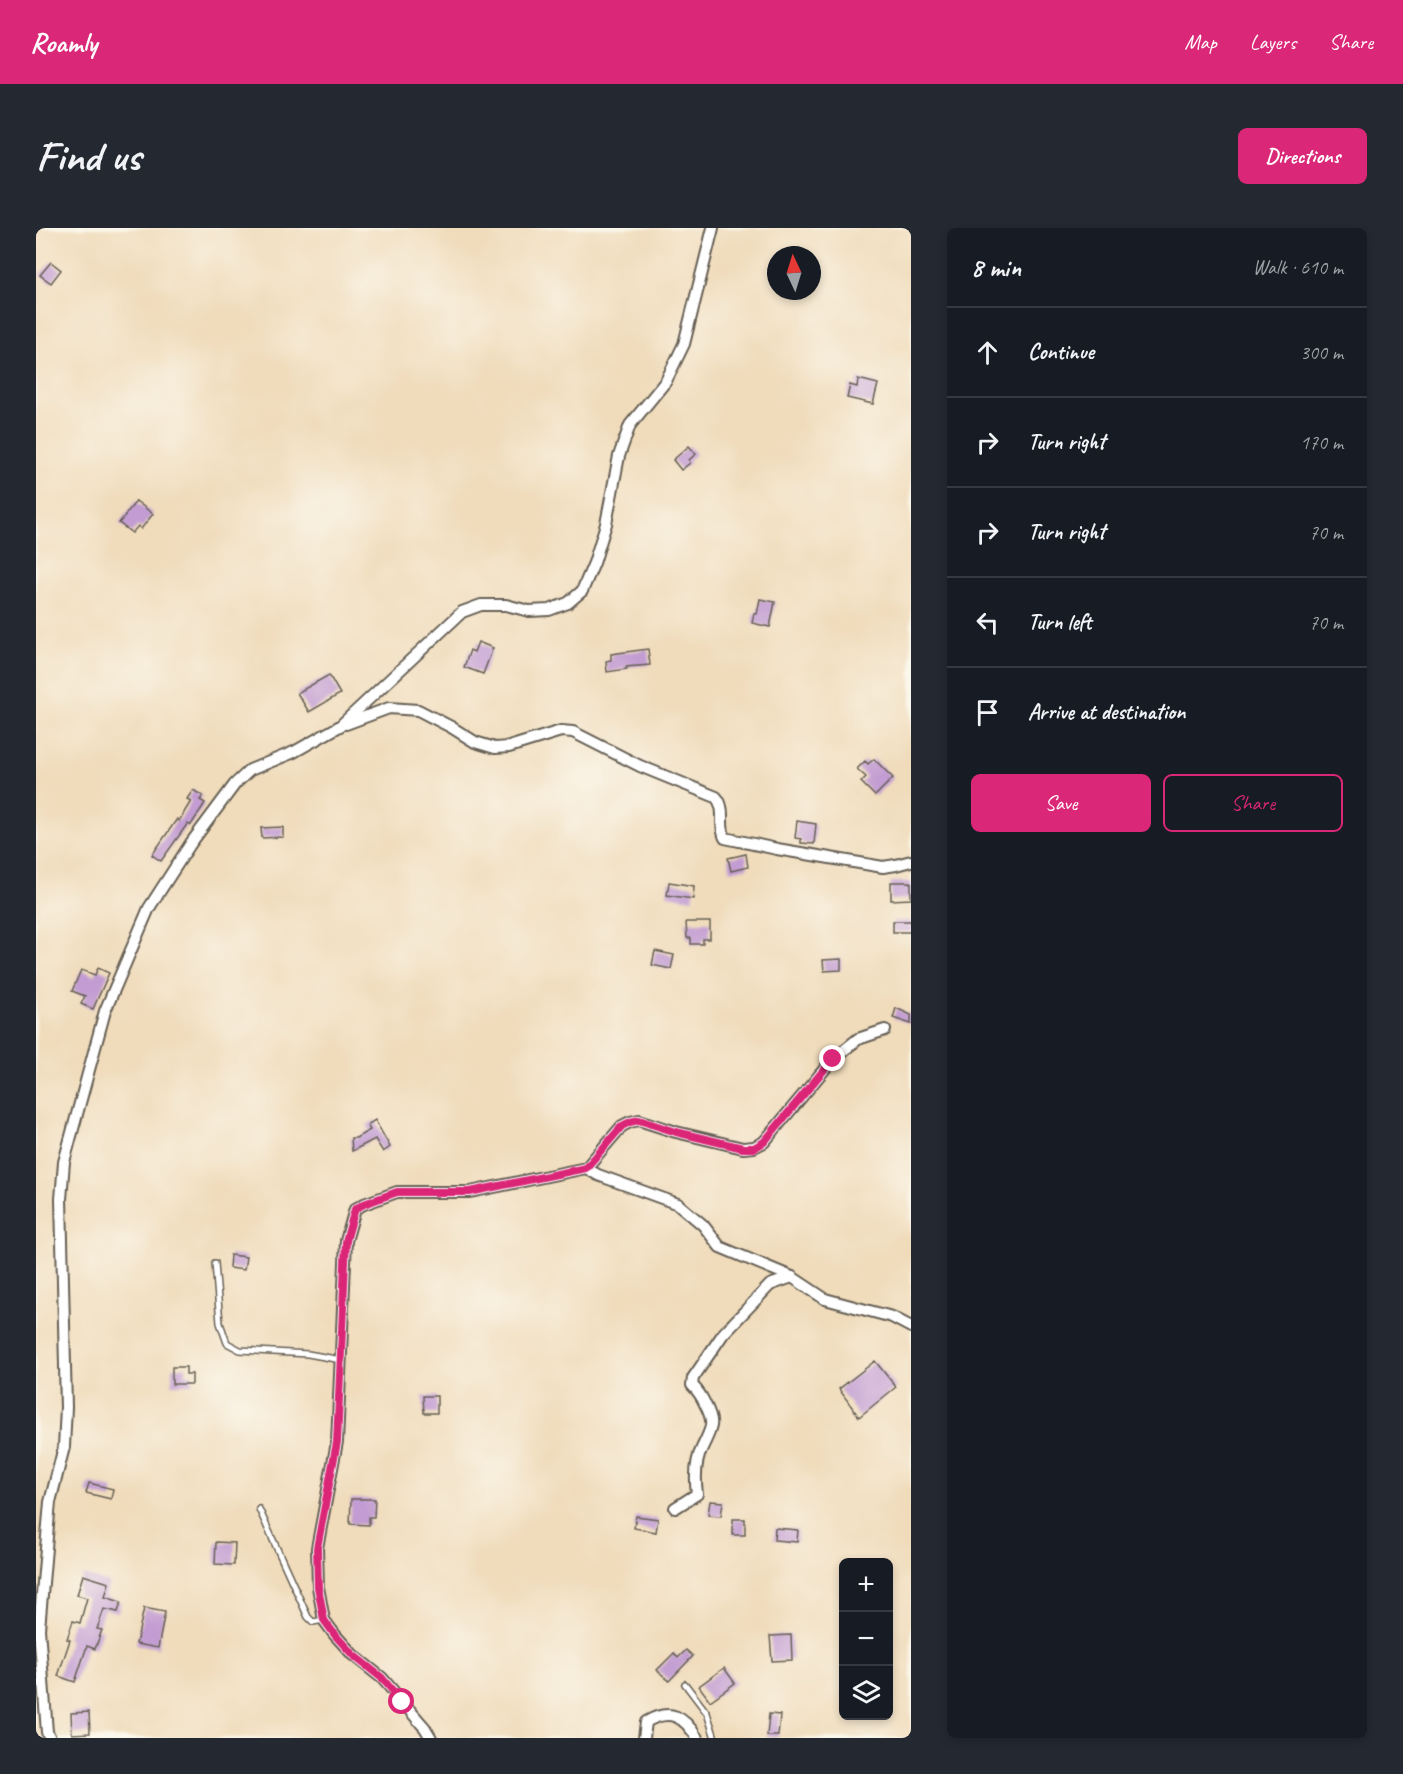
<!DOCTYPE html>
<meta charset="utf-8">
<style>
:root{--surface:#171b24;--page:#242831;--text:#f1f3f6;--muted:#9ea1a6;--line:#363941;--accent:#db2777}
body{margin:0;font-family:Caveat,sans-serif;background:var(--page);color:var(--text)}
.controls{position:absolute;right:18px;bottom:18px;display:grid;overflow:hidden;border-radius:9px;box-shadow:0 3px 9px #0003}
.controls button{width:54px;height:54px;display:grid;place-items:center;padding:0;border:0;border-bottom:2px solid var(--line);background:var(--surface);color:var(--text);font:30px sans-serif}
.compass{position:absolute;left:731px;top:18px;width:54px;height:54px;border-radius:50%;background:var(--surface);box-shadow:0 3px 9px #0003;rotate:356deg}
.stop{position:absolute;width:18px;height:18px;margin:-14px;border:4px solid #db2777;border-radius:50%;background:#fff}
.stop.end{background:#db2777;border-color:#fff;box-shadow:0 2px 6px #0008}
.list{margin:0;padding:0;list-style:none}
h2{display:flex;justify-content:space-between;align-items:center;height:78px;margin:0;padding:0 24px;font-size:26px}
h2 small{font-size:20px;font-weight:400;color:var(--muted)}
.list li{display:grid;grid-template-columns:39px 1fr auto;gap:18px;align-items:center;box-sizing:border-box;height:90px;padding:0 24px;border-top:2px solid var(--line)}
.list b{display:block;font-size:22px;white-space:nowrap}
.list em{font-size:20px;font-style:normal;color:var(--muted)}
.actions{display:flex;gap:12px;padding:18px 24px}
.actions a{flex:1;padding:14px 0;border:2px solid var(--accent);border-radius:9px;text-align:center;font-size:21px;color:var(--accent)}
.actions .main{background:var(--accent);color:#fff}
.icon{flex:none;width:33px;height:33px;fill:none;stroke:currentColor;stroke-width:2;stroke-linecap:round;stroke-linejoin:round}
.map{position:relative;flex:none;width:875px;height:1510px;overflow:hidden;border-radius:9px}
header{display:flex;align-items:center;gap:36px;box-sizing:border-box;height:84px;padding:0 30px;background:var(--accent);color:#fff}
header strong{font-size:28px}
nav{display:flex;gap:33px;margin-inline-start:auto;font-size:21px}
.intro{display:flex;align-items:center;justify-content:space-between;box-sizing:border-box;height:144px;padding:0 36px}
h1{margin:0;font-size:42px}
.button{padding:15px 27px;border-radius:9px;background:var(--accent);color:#fff;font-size:21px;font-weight:700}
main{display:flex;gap:36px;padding:0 36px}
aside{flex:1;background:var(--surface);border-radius:9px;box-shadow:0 3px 9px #0003}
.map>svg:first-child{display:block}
</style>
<header>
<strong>Roamly</strong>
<nav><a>Map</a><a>Layers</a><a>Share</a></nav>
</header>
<div class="intro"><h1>Find us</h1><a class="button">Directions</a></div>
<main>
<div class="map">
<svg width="875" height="1510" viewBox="0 0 875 1510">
<rect width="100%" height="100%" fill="#fbf7ec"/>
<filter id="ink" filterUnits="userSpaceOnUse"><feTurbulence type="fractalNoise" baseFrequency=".0167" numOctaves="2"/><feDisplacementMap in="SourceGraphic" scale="12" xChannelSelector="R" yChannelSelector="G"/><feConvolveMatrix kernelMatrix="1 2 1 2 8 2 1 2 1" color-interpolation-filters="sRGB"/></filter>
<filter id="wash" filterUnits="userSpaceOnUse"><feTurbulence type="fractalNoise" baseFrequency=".008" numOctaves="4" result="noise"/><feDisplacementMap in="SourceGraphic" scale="24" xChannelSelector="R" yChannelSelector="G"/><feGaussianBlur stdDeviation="1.35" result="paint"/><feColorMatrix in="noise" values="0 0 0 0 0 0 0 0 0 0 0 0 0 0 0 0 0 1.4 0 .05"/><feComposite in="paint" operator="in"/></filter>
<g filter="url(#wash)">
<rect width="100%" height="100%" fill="#f0dcbb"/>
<g id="blocks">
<g fill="#c29cd2">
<polygon points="15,34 25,42 15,55 4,47"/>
<polygon points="822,151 842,156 837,176 811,170 814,157 821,159"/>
<polygon points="653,218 660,226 653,232 654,235 645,242 637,232"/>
<polygon points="100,273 117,286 105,301 102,298 96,305 83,295"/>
<polygon points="724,371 739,374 734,399 716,395 718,385 721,386"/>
<polygon points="442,414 457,420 447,446 428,439 434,422 438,424"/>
<polygon points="612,421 614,437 590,439 591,441 571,444 570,433 575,432 575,426"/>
<polygon points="293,447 304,466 273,484 261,465"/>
<polygon points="838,531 857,550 839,568 825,554 830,549 821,541 829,533 832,536"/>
<polygon points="157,562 167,568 164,572 169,575 155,597 152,595 125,633 116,627 141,591 143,593 155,573 151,571"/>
<polygon points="761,593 780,596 778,616 765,615 765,611 759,610"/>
<polygon points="247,599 247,609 226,610 225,600"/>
<polygon points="710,626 712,639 695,643 692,630"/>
<polygon points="633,654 658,658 657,671 631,667"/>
<polygon points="855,654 875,654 875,671 855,672"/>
<rect x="857" y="693" width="18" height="11"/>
<polygon points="650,694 674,694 674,711 667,711 667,716 655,716 655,710 651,710"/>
<polygon points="619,723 638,727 635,741 616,737"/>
<polygon points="805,731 805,742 788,743 787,732"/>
<polygon points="62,740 73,745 57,781 45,776 49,768 36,763 45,742 59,747"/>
<polygon points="860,780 875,787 875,796 857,790"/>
<polygon points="339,892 354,919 347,924 339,911 316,923 315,910 320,910 334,902 331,897"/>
<polygon points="194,1027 210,1029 208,1042 193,1040"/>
<polygon points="839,1133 860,1159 823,1189 803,1161"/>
<polygon points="136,1139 150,1139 150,1146 156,1146 156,1156 136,1156"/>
<polygon points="387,1168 401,1168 401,1185 388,1185"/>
<polygon points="53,1255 77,1261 75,1271 50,1265"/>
<polygon points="315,1271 339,1271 338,1289 333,1289 333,1297 314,1296"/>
<polygon points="674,1273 687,1274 685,1288 672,1287"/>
<polygon points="600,1288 622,1291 620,1304 598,1300"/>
<rect x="697" y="1291" width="12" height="16"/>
<polygon points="739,1300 762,1302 761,1314 738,1312"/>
<polygon points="180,1314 199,1315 198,1337 179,1336"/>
<polygon points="47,1347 73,1355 69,1369 85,1374 82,1384 68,1381 61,1401 66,1402 59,1421 51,1418 39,1454 22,1448 34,1412 31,1411 37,1393 44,1395 51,1370 41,1367"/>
<polygon points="108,1380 129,1384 122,1420 100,1416"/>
<polygon points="755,1407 756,1432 736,1433 734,1408"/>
<polygon points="650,1422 657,1428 633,1453 621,1442 638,1425 642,1430"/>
<polygon points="688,1440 699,1455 674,1473 663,1458"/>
<polygon points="53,1484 54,1505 36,1506 35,1485"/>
<polygon points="733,1486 744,1487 742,1508 731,1508"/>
</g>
</g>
</g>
<g filter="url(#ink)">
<use href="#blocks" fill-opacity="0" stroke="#665f54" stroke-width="1.5"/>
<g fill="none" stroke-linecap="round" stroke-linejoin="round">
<g stroke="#665f54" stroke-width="8">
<g id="service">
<polyline points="179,1035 184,1095 191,1115 204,1122 272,1126 305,1132"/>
<polyline points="223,1281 272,1389 277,1394 288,1392"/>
<polyline points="649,1456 671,1485 679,1510"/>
</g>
</g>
<g stroke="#665f54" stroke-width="14">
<g id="minor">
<path d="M310 496 353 480 382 482 415 499 439 514 459 520 473 519 525 503 537 504 604 538 680 569C691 581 682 597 689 610L741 621 847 639 860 637 875 633"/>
<polyline points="550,940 586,898 594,894 603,892 640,904 707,920 718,919 728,914 797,831 822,811 849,802"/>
<path d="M639 1280 661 1266C659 1251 659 1234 666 1220 675 1200 680 1197 669 1176 666 1169 662 1163 656 1157L657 1150 687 1106 734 1057 756 1049"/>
<polyline points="14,1510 11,1504 3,1401 14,1274 28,1219 30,1179 25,971 28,934 69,783 113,680 155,615 199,556 214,542 258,524 304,498 426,384 445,377 470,377 493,383 513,382 532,375 546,363 558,335 570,296 583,228 594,197 630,153 648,116 677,0"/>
<polyline points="395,1510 389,1500 346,1450 317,1427 299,1407 288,1392 282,1359 281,1320 301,1214 310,1013 319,981 328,976 361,964 434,964 550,940 562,947 642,976 667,997 684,1019 756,1049 789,1071 856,1089 875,1099"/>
<path d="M608 1510 610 1494C634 1480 648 1488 661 1510"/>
</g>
</g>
<use href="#service" stroke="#fff" stroke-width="5"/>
<use href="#minor" stroke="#fff" stroke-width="10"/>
</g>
</g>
<g fill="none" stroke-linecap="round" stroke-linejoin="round" filter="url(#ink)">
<polyline stroke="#db2777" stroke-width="8" points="366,1474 346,1450 317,1427 299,1407 288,1392 282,1359 281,1320 301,1214 310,1013 319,981 328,976 361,964 434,964 550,940 586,898 594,894 603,892 640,904 707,920 718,920 728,914 797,831"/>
</g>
</svg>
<div class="controls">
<button>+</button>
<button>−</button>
<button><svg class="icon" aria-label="layers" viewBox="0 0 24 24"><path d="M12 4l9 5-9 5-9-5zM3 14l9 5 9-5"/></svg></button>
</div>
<svg class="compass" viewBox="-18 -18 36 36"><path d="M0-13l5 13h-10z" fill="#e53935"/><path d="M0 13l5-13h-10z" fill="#9ea1a6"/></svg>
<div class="stop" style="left:366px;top:1474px"></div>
<div class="stop end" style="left:797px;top:831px"></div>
</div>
<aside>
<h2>8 min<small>Walk · 610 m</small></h2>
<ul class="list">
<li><svg class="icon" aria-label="ahead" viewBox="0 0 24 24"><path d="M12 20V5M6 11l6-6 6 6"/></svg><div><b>Continue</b></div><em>300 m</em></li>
<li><svg class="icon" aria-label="right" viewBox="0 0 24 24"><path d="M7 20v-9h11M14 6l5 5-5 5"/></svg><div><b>Turn right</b></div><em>170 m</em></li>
<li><svg class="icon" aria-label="right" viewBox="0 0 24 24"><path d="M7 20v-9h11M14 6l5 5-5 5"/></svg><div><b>Turn right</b></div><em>70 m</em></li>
<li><svg class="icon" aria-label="left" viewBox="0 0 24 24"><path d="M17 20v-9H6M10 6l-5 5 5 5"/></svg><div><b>Turn left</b></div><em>70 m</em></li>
<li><svg class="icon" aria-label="arrive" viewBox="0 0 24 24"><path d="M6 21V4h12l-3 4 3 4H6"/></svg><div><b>Arrive at destination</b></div></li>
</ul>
<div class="actions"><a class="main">Save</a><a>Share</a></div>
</aside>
</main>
